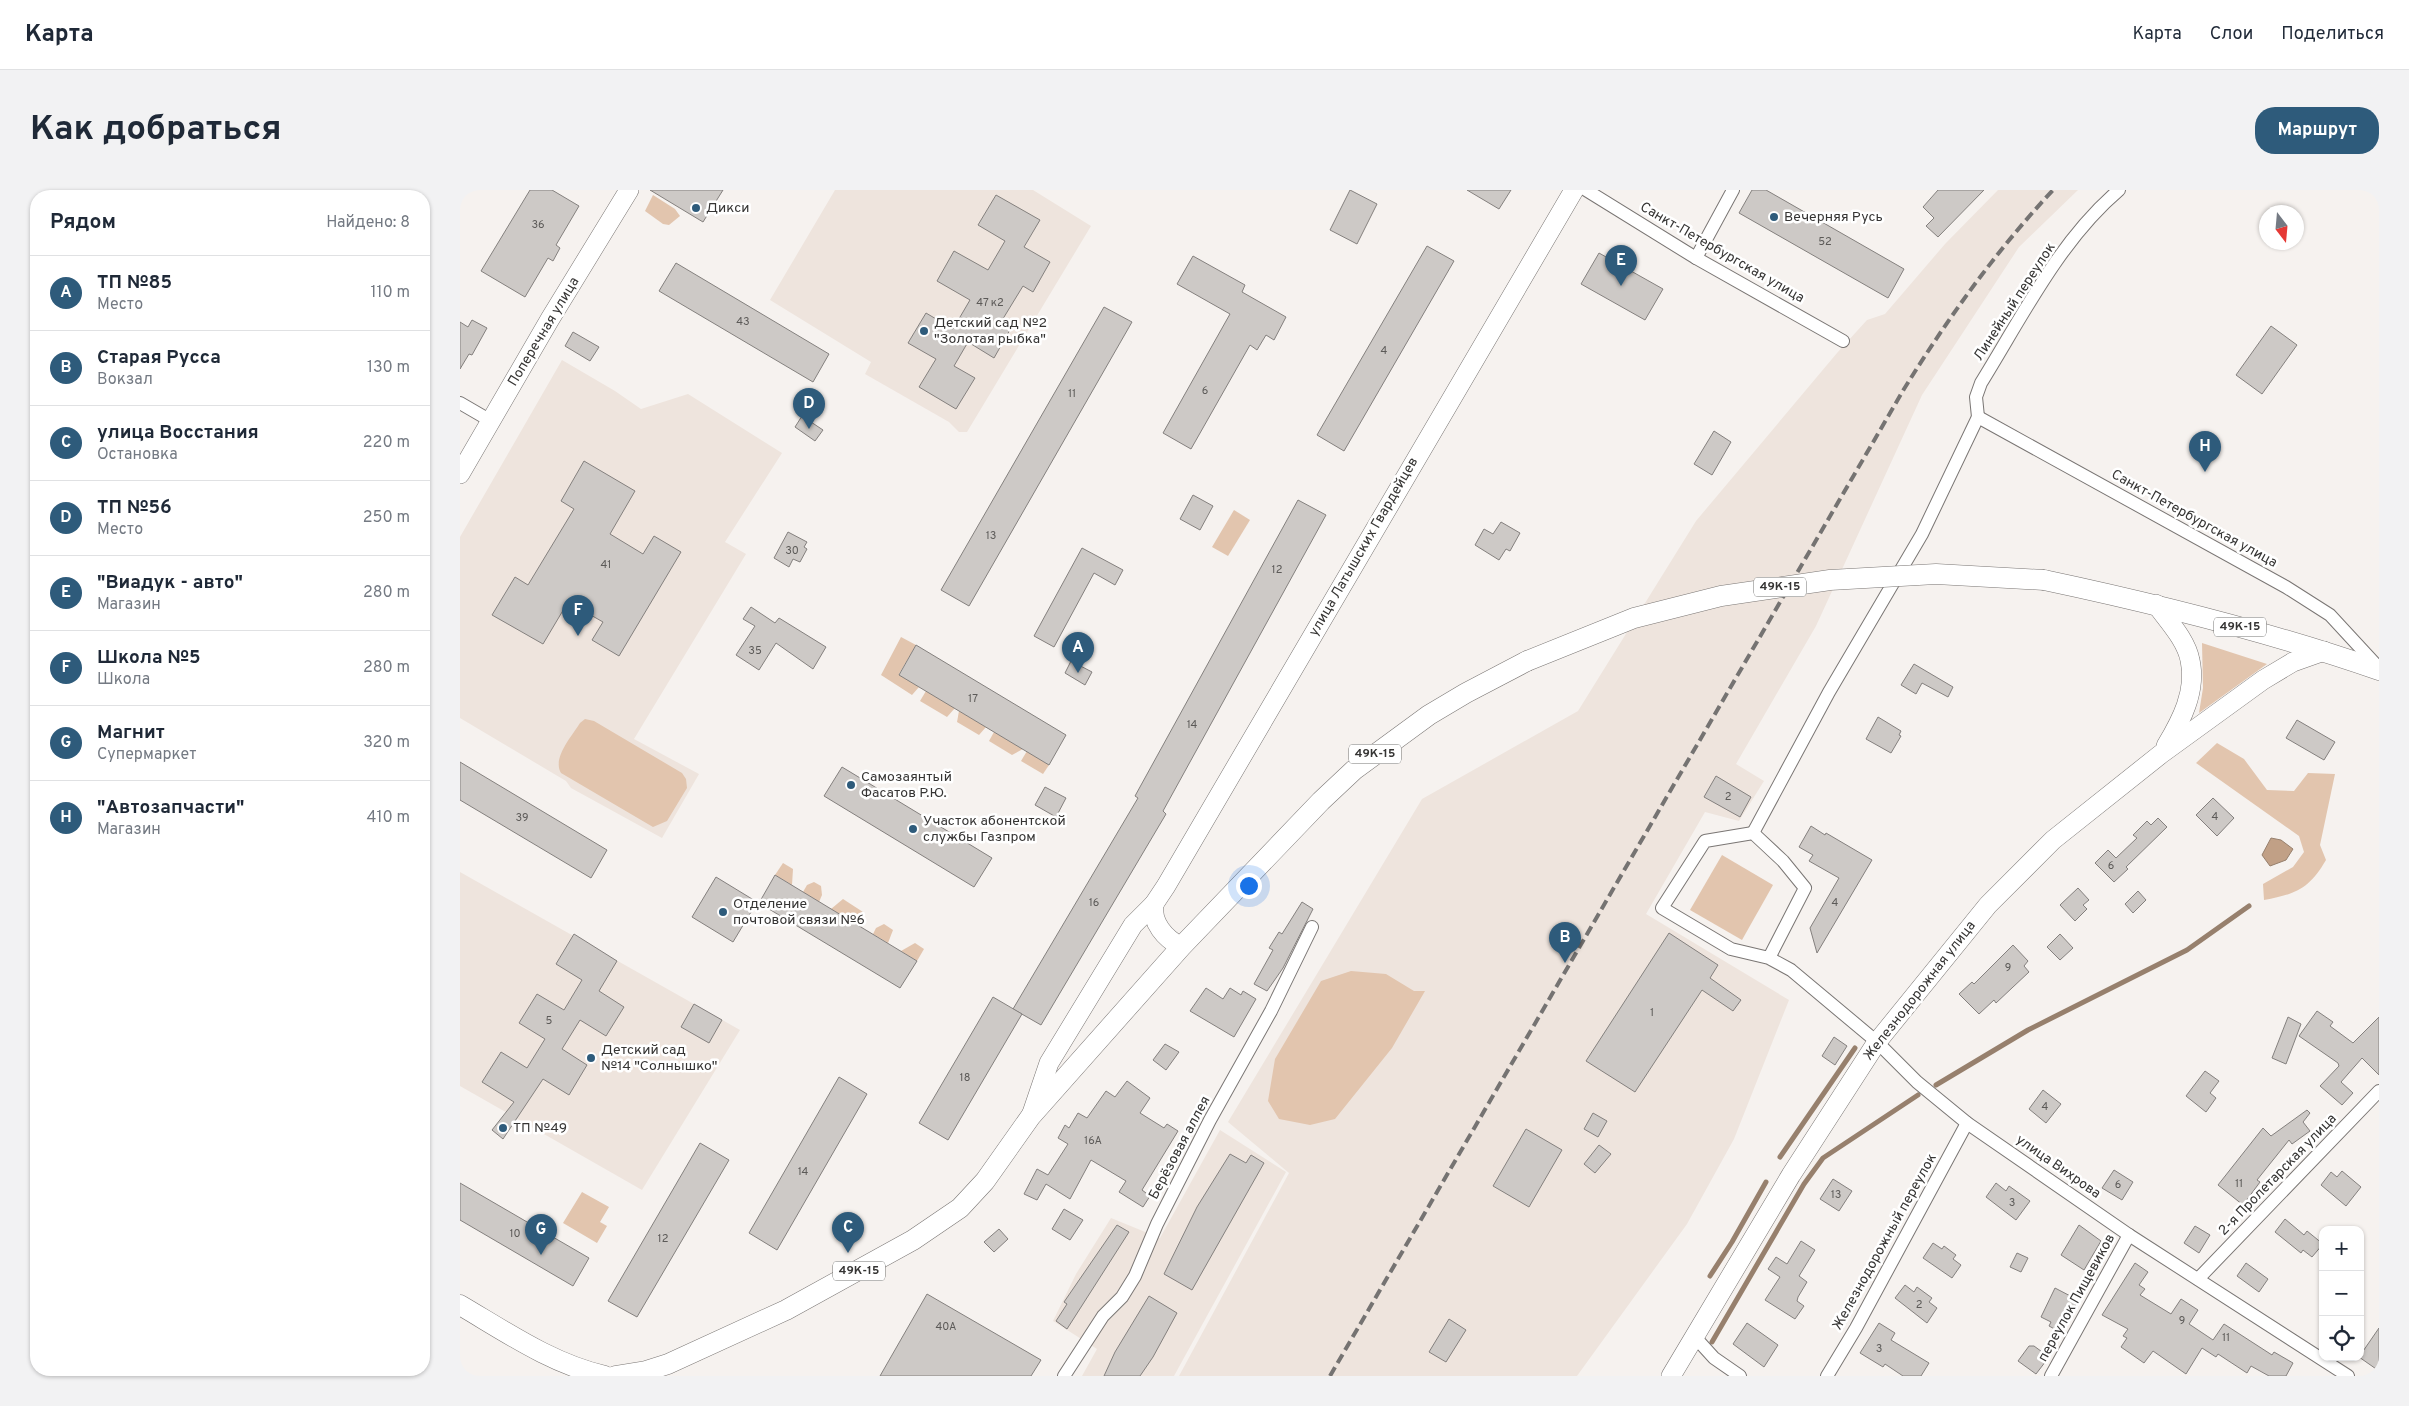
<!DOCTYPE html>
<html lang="ru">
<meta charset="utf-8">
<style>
:root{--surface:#fff;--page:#f2f2f3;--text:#1f2937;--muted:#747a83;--line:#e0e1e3;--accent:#2e5b7b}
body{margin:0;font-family:Overpass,sans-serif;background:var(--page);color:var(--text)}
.controls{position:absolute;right:15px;bottom:15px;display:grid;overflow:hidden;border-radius:10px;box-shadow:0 1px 4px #0004}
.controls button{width:45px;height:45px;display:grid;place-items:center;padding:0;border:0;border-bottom:1px solid var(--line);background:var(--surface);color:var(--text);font:25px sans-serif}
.compass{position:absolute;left:1799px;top:15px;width:45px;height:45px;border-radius:50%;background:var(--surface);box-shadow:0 1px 4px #0004;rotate:164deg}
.you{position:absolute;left:788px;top:695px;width:18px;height:18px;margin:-12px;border:4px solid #fff;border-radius:50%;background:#1a73e8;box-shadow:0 0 0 8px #1a73e833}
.badge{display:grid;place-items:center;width:32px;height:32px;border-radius:50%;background:var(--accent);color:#fff;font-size:16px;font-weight:700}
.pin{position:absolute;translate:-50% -41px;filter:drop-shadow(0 1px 2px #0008)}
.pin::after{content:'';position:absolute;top:26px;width:18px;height:15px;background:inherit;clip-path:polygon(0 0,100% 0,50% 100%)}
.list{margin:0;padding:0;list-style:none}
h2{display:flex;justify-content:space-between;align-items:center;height:65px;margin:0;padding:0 20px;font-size:21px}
h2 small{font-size:16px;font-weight:400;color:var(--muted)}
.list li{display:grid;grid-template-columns:32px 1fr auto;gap:15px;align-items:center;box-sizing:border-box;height:75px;padding:0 20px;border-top:1px solid var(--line)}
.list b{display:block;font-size:19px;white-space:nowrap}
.list p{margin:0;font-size:16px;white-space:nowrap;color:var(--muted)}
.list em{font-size:16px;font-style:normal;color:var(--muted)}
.icon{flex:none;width:28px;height:28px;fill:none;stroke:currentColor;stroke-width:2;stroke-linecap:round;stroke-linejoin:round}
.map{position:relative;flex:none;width:1919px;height:1186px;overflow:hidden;border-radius:20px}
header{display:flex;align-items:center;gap:30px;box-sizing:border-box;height:70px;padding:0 25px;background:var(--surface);border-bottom:1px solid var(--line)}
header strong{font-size:24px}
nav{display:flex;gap:28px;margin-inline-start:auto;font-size:18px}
.intro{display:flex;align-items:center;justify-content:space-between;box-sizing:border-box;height:120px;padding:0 30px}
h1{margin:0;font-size:35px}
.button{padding:12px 22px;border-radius:20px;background:var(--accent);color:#fff;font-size:18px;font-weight:700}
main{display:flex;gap:30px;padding:0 30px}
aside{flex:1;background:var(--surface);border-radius:20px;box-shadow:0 1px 4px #0004}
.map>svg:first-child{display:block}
</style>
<header>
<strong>Карта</strong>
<nav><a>Карта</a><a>Слои</a><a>Поделиться</a></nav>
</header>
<div class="intro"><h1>Как добраться</h1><a class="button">Маршрут</a></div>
<main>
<aside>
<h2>Рядом<small>Найдено: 8</small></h2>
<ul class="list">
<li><span class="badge">A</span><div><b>ТП №85</b><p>Место</p></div><em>110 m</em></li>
<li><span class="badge">B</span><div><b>Старая Русса</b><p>Вокзал</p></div><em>130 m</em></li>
<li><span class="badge">C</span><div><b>улица Восстания</b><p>Остановка</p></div><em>220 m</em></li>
<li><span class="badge">D</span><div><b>ТП №56</b><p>Место</p></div><em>250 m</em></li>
<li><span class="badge">E</span><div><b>&quot;Виадук - авто&quot;</b><p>Магазин</p></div><em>280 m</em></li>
<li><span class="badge">F</span><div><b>Школа №5</b><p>Школа</p></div><em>280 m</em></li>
<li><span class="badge">G</span><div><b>Магнит</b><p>Супермаркет</p></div><em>320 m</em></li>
<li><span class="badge">H</span><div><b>&quot;Автозапчасти&quot;</b><p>Магазин</p></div><em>410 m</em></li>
</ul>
</aside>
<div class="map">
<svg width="1919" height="1186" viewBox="0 0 1919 1186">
<rect width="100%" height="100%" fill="#f6f2ef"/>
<g fill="#eee4dd">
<polygon points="375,0 573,0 631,36 507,242 499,242 489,232 405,184 411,172 310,110"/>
<polygon points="1538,0 1618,0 1559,57 1462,205 1356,436 1276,574 1304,591 1279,631 1245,622 1186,724 1329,810 1274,949 1227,1034 1117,1186 719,1186 829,983 768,932 962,609 1118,521 1236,331 1377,163 1407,130 1425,124 1485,54"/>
<polygon points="102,170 155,201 181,219 228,204 322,263 265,352 286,364 174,549 239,584 202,648 111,598 106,591 0,528 0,347"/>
<polygon points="0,682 280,840 182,1000 0,896"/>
<polygon points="760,940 826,982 714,1186 622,1186 637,1159 593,1131 616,1084 651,1028 700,1048"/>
</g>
<g fill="#e2c5ae">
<polygon points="193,5 215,19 220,26 209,35 203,34 185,21"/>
<polygon points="774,320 790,330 768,366 752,357"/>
<polygon points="441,447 456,455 439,484 459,497 452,505 421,485"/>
<polygon points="1742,453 1807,474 1739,523 1743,498"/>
<polygon points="466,501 495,518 487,527 460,511"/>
<polygon points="499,521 526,537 519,545 497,532"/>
<path d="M125 529 134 531 222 583 226 589 227 598 207 631 193 637 101 583C92 568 112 546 120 533Z"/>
<polygon points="534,542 563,559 552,565 529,551"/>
<path d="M1757 553 1784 569 1807 600 1834 601 1848 583 1875 584 1860 655 1866 670C1849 699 1836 704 1804 710L1803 694 1833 677 1844 662 1839 646 1736 573Z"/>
<polygon points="567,561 589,575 583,584 561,571"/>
<polygon points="1262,665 1313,695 1282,750 1230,720"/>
<polygon points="323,673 333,679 332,695 315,685"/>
<polygon points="354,692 361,696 362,705 359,712 343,702 347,695"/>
<polygon points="383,709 403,722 403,735 401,737 371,719"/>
<polygon points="424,734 433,740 428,753 413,744 416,738"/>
<polygon points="455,753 464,759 457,771 441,761"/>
<polygon points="891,781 926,784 954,801 965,801 932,858 875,929 850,935 819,929 808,911 815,869 861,791"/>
<polygon points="122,1002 149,1017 140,1032 147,1036 137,1053 103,1033"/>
</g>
<polygon fill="#c1a086" stroke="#97806d" points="1811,648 1821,650 1833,659 1826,670 1810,676 1802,665"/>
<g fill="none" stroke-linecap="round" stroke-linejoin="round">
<g stroke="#97806d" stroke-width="5">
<polyline points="1476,895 1568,840 1727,760 1789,716"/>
<polyline points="1320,967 1395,858"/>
<polyline points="1250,1086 1272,1052 1306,992"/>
<polyline points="1252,1152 1344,994 1363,968 1458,905"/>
</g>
</g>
<g fill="#cdc9c6" stroke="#84807e">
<polygon points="70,0 92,0 119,16 96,55 100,58 93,71 88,68 65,107 21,81"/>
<polygon points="190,0 263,0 243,32"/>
<polygon points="890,0 917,14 897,54 870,40"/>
<polygon points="1007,0 1051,0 1039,19"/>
<polygon points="1292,0 1306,0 1444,79 1428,108 1279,23"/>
<polygon points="1478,0 1524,0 1478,47 1466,36 1474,28 1463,17"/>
<polygon points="536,5 580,30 564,57 590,72 573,102 563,96 541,132 551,138 534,168 508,152 494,176 515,188 496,219 459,197 476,169 448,153 466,123 493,139 510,110 477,91 494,61 528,80 545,51 518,35"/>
<polygon points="967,56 994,71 884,261 857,245"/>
<polygon points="1139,63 1203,99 1185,130 1121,94"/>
<polygon points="733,66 785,95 782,102 826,127 814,150 806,145 797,160 790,155 731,259 703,243 770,124 717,94"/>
<polygon points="216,73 369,164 353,192 199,101"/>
<polygon points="644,117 672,132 509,416 481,400"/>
<polygon points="12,130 27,138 12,165 9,164 0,179 0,132 8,137"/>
<polygon points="1811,136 1837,155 1802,204 1776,185"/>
<polygon points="113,142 139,157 130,171 105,156"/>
<polygon points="342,226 363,240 355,251 335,237"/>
<polygon points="1254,241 1271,252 1252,285 1234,274"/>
<polygon points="124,271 175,301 150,344 183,364 194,346 221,362 159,466 132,450 143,432 108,412 83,454 32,425 55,387 68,395 114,319 101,311"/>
<polygon points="733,305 753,316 740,340 720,329"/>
<polygon points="838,310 866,325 703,621 706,624 581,835 553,819 678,608 675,606"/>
<polygon points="1041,332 1060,343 1050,361 1046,359 1039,370 1015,355 1024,339 1033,344"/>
<polygon points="328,342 347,352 344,357 347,359 340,372 333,369 329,377 314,368"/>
<polygon points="622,358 663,380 655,395 634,383 594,457 574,446"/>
<polygon points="291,417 315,433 319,428 366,457 353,479 316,453 299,480 276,465 295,436 283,429"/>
<polygon points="456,455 606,545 589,575 439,485"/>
<polygon points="611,471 632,482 625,495 605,483"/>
<polygon points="1454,474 1493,497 1488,507 1462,493 1456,504 1441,495"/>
<polygon points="1418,527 1441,541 1439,545 1441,546 1431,563 1406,549"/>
<polygon points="1837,530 1875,552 1864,570 1826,548"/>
<polygon points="0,572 147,660 131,688 0,610"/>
<polygon points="382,577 532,668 514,697 364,606"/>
<polygon points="1256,586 1291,607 1280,627 1244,607"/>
<polygon points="585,597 606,608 596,627 575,615"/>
<polygon points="1753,608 1774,628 1757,646 1736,625"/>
<polygon points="1698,628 1707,637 1666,677 1668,679 1654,692 1635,673 1648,660 1656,668 1677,648 1673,645 1687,631 1691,635"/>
<polygon points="1351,636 1365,645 1366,643 1412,670 1357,763 1350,738 1379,688 1349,671 1353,665 1339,657"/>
<polygon points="315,685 457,771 440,798 299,713"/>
<polygon points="256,687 297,712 273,752 232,727"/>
<polygon points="1618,698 1629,710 1623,715 1627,719 1615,731 1600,715"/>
<polygon points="1678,701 1686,710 1673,723 1665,714"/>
<polygon points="842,712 853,719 823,778 807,801 794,794 813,760 809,758 819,742 822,744"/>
<polygon points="1209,743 1258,775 1250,788 1281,810 1273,821 1242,800 1175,902 1126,871"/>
<polygon points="114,744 157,771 139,801 164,817 146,846 120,830 102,859 127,875 109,905 83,889 43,949 32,940 54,912 22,892 41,862 67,878 85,849 59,833 77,804 104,820 122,790 96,774"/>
<polygon points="1600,744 1613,758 1600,770 1587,757"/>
<polygon points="1553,755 1568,771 1564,776 1569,782 1536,813 1534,810 1519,824 1499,804 1512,792 1514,794"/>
<polygon points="746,798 763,809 770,798 781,805 783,801 796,809 774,847 730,821"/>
<polygon points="533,807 562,824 488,950 459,933"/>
<polygon points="234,814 262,830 249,853 221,837"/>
<polygon points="1857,821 1873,832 1870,836 1893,853 1919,827 1919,885 1902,868 1881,892 1893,903 1882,915 1860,896 1879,876 1878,873 1839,846"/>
<polygon points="1828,827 1841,834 1826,874 1812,868"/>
<polygon points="1374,847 1387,856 1375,875 1362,866"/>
<polygon points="705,854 719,862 706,880 693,870"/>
<polygon points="1745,881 1759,891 1750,903 1756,908 1746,922 1726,906"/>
<polygon points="379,887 407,904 317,1060 289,1043"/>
<polygon points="667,891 690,908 680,923 704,938 707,934 718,941 682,1000 690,1006 683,1017 659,1002 666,991 631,970 610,1009 586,994 577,1010 564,1004 577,979 588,985 608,954 598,948 605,935 609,938 618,923 627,928 646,901 655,907"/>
<polygon points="1583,900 1601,914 1586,933 1569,919"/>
<polygon points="1847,920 1850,923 1843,932 1850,941 1832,954 1829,950 1797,990 1800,992 1783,1015 1758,995 1803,938 1811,946"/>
<polygon points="1133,923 1147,931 1138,947 1124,939"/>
<polygon points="1066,939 1102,960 1069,1017 1033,996"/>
<polygon points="240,953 269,970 177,1127 148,1111"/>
<polygon points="1139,955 1151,964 1135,983 1124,974"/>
<polygon points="770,964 786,973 791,965 804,973 732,1100 704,1084 737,1017"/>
<polygon points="1654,980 1673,992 1662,1010 1642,998"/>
<polygon points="1882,981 1901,997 1886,1016 1861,995 1871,982 1877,987"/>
<polygon points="1373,989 1392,1001 1379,1021 1360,1009"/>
<polygon points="0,993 129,1068 113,1096 0,1030"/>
<polygon points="1536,993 1546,1001 1549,996 1570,1011 1556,1030 1526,1007"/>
<polygon points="604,1019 623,1030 610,1050 592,1039"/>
<polygon points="1825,1029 1844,1045 1847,1041 1863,1054 1852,1067 1843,1060 1841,1063 1815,1042"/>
<polygon points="657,1035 669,1042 607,1139 596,1131 607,1114 604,1112"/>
<polygon points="1619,1035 1641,1051 1624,1080 1601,1065"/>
<polygon points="1735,1036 1750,1045 1739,1063 1724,1053"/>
<polygon points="539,1039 548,1049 534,1062 524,1052"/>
<polygon points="1341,1051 1355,1060 1339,1086 1347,1092 1338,1107 1337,1111 1344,1116 1335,1129 1305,1110 1320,1087 1308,1079 1316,1067 1327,1074"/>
<polygon points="1473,1053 1482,1059 1484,1056 1496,1065 1493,1069 1501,1075 1492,1088 1463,1068"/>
<polygon points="1557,1063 1568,1068 1561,1082 1550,1077"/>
<polygon points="1675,1073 1688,1082 1679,1095 1685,1099 1680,1105 1711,1124 1721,1109 1738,1120 1729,1134 1753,1150 1764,1134 1812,1165 1814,1162 1833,1173 1826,1186 1809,1186 1791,1176 1787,1183 1758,1164 1756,1167 1742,1158 1726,1184 1693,1161 1684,1173 1661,1157 1667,1148 1663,1146 1668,1139 1642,1125"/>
<polygon points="1786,1073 1808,1089 1799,1102 1777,1086"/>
<polygon points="1445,1095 1454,1102 1457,1097 1472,1108 1469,1112 1477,1118 1467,1133 1435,1108"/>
<polygon points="1595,1098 1618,1110 1602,1143 1589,1136 1591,1132 1581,1127"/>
<polygon points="467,1104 581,1170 571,1186 420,1186"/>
<polygon points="689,1106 717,1123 693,1167 680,1186 644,1186 655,1162"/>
<polygon points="989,1129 1006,1140 986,1172 969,1162"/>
<polygon points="1287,1133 1318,1155 1304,1177 1273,1154"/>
<polygon points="1419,1133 1435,1143 1431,1150 1469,1173 1461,1186 1443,1186 1425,1174 1423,1177 1400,1163"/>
<polygon points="1919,1138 1919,1181 1899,1167"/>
<polygon points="1569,1156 1574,1156 1589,1167 1576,1184 1558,1171"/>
</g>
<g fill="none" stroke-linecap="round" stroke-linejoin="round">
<g stroke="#7a7674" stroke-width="14">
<g id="street">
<polyline points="1126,0 1236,68 1383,151"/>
<polyline points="1236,68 1273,0"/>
<polyline points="0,213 31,231"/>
<polyline points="1518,227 1826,397 1870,425 1918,477"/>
<path d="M1518 227 1516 207 1521 193C1562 127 1599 51 1659 0"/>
<polyline points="1293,643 1369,502 1462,344 1518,227"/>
<polyline points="1309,768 1345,698 1323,671 1293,643 1245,651 1202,718 1271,759 1309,768 1331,780 1417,852 1457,892 1507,933 1669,1045 1888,1186"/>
<polyline points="1738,1089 1919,901"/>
<polyline points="1234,1146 1254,1168 1280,1186"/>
<polyline points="604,1186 643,1126 662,1107 675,1086 697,1034 750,930 811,821 852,737"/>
<polyline points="1367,1186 1396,1138 1507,933"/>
<polyline points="1591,1186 1669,1045"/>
</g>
</g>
<g stroke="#7a7674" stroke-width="20">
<g id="secondary">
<polyline points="0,284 90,129 169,0"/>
<path d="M1696 414C1707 430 1726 449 1730 470 1737 501 1721 531 1706 556"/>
<path d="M694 714C691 733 705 748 721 757"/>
<polyline points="571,926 589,873 673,735 694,714 706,696 1114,0"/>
<polyline points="1211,1186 1331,985 1417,852 1528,715 1593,650 1701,564 1803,490 1833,472 1864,461"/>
</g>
</g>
<g stroke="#7a7674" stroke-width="21">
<g id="primary">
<path d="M1584 390C1697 414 1810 442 1919 480"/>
<path d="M0 1115C46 1142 92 1174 145 1186"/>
<polyline points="155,1186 186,1181 208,1174 326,1120 453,1050 500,1018 525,991 571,926 721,757 861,611 894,580 969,525 1006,503 1067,471"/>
</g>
</g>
<use href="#street" stroke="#fff" stroke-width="12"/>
<use href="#secondary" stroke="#fff" stroke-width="19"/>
<use href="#primary" stroke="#fff" stroke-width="20"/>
<path stroke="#757372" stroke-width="4" stroke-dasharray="10 5" stroke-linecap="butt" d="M870 1186 1444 199C1488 128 1536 61 1593 0"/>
<g stroke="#7a7674" stroke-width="21" stroke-linecap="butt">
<polyline id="primary-bridge" points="1067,471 1174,428 1261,406 1370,390 1476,384 1584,390"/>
</g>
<use href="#primary-bridge" stroke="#fff" stroke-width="20"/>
</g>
<g fill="#2e5b7b" stroke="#fff" stroke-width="2">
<circle cx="236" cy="18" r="5"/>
<circle cx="1314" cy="27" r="5"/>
<circle cx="464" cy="141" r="5"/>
<circle cx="391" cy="595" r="5"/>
<circle cx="453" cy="639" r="5"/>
<circle cx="263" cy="722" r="5"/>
<circle cx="131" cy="868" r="5"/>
<circle cx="43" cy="938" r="5"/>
</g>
<g text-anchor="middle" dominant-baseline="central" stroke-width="5" stroke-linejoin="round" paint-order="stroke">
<g font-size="11" fill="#5c5a58">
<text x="78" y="35">36</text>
<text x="1365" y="52">52</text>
<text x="530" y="113">47 к2</text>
<text x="283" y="132">43</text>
<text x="924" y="161">4</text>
<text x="745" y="201">6</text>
<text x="612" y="204">11</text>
<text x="531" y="346">13</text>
<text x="332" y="361">30</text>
<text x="146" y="375">41</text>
<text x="817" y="380">12</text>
<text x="295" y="461">35</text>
<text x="513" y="509">17</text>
<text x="732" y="535">14</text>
<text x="1268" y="607">2</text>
<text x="1755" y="627">4</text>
<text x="62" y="628">39</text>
<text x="1651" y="676">6</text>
<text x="634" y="713">16</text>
<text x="1375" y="713">4</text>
<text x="1548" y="778">9</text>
<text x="1192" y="823">1</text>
<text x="89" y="831">5</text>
<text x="505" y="888">18</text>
<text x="1585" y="917">4</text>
<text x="633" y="951">16А</text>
<text x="343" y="982">14</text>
<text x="1779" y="994">11</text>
<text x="1658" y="995">6</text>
<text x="1376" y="1005">13</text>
<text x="1552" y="1013">3</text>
<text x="55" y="1044">10</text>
<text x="203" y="1049">12</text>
<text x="1459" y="1115">2</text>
<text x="1722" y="1131">9</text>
<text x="486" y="1137">40А</text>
<text x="1766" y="1148">11</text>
<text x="1419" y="1159">3</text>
</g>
<g fill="#fff" stroke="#727271" stroke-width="1">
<rect x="1294" y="387.5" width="52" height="19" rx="4"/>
<rect x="1754" y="427.5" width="52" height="19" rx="4"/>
<rect x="889" y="554.5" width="52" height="19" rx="4"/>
<rect x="373" y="1071.5" width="52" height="19" rx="4"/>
</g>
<g font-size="12" font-weight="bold" fill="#363534">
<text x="1320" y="397">49К-15</text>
<text x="1780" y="437">49К-15</text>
<text x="915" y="564">49К-15</text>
<text x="399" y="1081">49К-15</text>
</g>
<g font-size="14" fill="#363534" stroke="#fff" text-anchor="start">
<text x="246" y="18">Дикси</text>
<text x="1324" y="27">Вечерняя Русь</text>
<text x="474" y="133">Детский сад №2<tspan x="474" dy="16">"Золотая рыбка"</tspan></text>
<text x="401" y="587">Самозаянтый<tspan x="401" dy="16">Фасатов Р.Ю.</tspan></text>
<text x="463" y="631">Участок абонентской<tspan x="463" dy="16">службы Газпром</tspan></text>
<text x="273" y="714">Отделение<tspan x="273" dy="16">почтовой связи №6</tspan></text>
<text x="141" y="860">Детский сад<tspan x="141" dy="16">№14 "Солнышко"</tspan></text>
<text x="53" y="938">ТП №49</text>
</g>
<g font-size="14" fill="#363534" stroke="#fff">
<text transform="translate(1262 63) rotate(30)">Санкт-Петербургская улица</text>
<text transform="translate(1555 112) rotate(-57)">Линейный переулок</text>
<text transform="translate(84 142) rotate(-59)">Поперечная улица</text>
<text transform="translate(1734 329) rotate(29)">Санкт-Петербургская улица</text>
<text transform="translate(904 357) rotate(-60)">улица Латышских Гвардейцев</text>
<text transform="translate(1460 801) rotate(-52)">Железнодорожная улица</text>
<text transform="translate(720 958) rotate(-62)">Берёзовая аллея</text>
<text transform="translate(1598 977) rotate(35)">улица Вихрова</text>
<text transform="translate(1818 985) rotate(-46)">2-я Пролетарская улица</text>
<text transform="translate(1425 1052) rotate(-61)">Железнодорожный переулок</text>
<text transform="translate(1617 1108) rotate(-61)">переулок Пищевиков</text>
</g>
</g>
</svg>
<div class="controls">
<button>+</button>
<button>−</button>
<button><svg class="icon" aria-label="locate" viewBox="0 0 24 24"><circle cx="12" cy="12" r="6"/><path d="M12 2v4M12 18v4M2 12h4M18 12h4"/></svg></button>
</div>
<svg class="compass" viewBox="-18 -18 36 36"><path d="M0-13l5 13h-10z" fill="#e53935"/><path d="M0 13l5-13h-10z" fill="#747a83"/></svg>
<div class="you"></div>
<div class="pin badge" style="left:618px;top:483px">A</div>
<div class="pin badge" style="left:1105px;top:773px">B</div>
<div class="pin badge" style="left:388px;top:1063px">C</div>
<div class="pin badge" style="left:349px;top:239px">D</div>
<div class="pin badge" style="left:1161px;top:96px">E</div>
<div class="pin badge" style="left:118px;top:446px">F</div>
<div class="pin badge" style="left:81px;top:1065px">G</div>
<div class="pin badge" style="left:1745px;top:282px">H</div>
</div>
</main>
